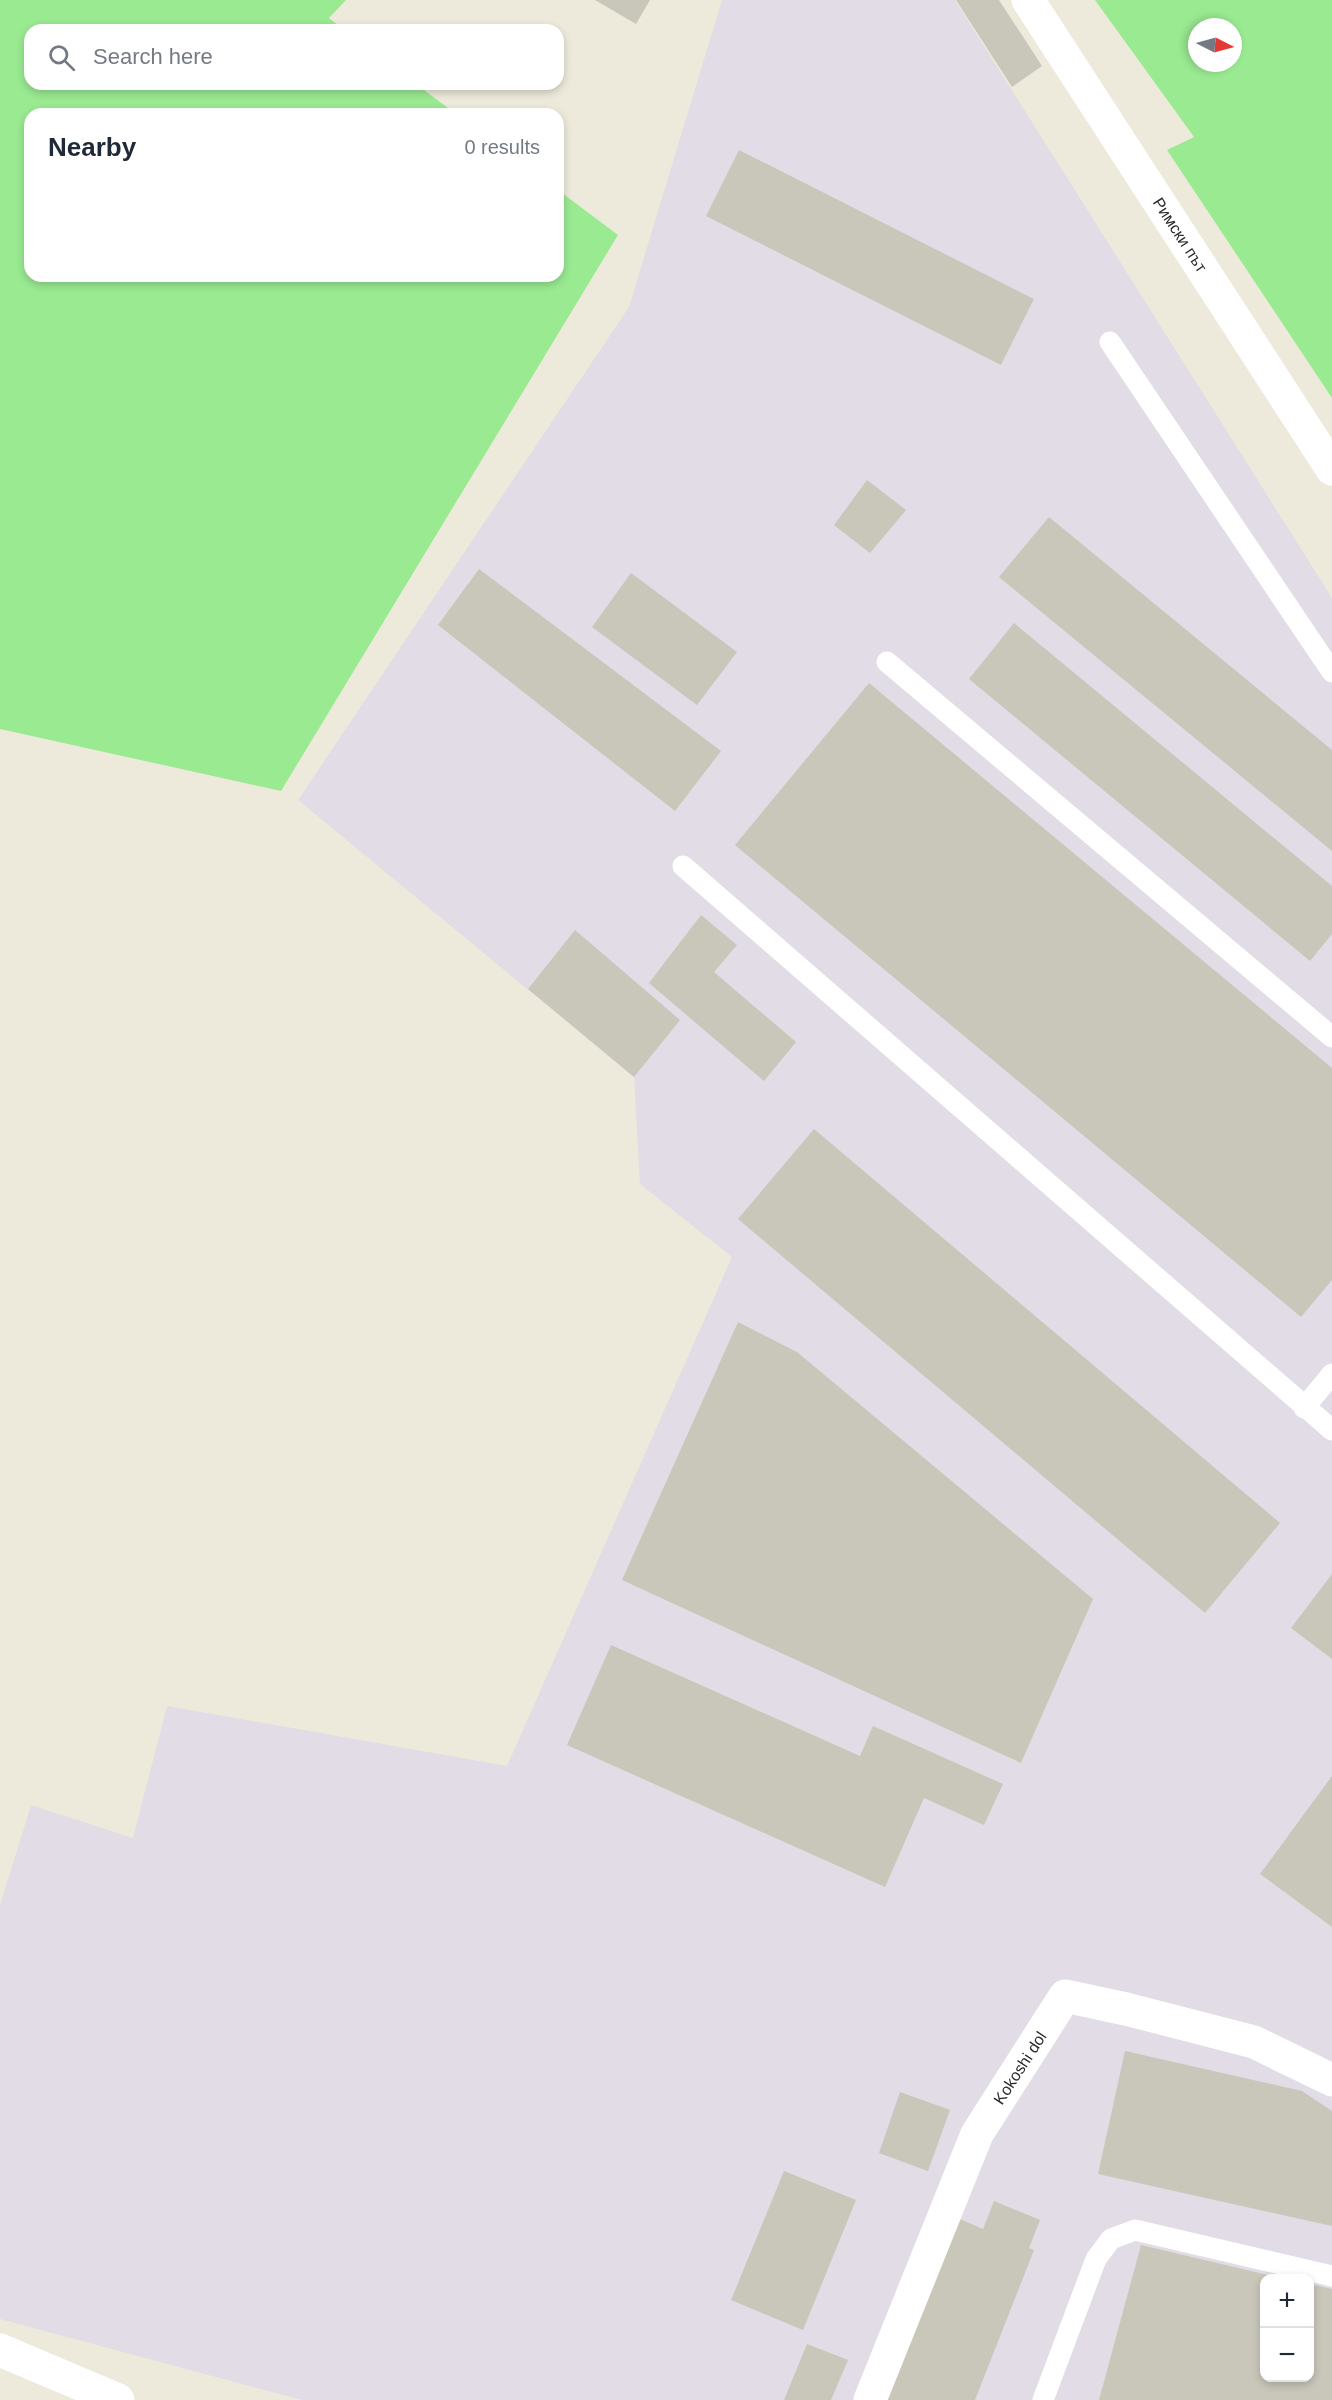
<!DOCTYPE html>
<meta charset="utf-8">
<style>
:root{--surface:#fff;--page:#f6f6f7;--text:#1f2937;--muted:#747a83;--line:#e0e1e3}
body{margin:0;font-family:Arial,sans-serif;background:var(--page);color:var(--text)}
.controls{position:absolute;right:18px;bottom:18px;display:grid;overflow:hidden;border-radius:12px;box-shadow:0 3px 9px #0003}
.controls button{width:54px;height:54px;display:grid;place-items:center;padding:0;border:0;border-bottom:2px solid var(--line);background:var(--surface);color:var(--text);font:30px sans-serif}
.compass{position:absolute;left:1188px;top:18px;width:54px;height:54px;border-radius:50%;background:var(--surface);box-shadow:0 3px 9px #0003;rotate:96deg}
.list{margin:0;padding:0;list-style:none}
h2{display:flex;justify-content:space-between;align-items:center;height:78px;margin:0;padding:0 24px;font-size:26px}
h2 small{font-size:20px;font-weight:400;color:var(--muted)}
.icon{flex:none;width:33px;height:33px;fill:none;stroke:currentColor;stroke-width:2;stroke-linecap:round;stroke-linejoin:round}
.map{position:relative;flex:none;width:1332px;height:2400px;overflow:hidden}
.search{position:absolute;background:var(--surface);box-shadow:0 3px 9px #0003;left:24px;top:24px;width:540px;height:66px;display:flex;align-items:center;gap:15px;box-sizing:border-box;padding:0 21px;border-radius:18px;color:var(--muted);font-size:22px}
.panel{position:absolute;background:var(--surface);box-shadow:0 3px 9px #0003;left:24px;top:108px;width:540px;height:174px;border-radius:18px}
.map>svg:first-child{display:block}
</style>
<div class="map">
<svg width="1332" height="2400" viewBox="0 0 1332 2400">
<rect width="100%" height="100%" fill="#eeeadb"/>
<path fill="#e1dce5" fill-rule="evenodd" d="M722 0H955L1332 598V2400H302L0 2319V1905L31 1805 133 1838 167 1706 507 1766 732 1257 640 1184 634 1077 298 800 629 307ZM1264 2278H1310V2378H1264Z"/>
<g fill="#9aea92" fill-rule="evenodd">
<polygon points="0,0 346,0 329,18 344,30 30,30 30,84 416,84 456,114 30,114 30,276 558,276 558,190 618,235 281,791 0,729"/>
<path d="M1095 0H1332V398L1167 150 1194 137ZM1197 27H1233V63H1197Z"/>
</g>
<g fill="#c9c7ba">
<polygon points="595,0 650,0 636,24"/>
<polygon points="956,0 999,0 1042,66 1012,87"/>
<polygon points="739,150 1034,299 1001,365 706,216"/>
<polygon points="867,480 906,510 870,553 834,525"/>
<polygon points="1049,517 1332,750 1332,851 999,577"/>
<polygon points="479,569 721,751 675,811 438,625"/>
<polygon points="631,573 737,652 697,705 592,627"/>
<polygon points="1014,623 1332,886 1332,934 1310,961 969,679"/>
<polygon points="869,683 1332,1068 1332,1280 1301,1317 735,845"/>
<polygon points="701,915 737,945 714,972 796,1042 764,1081 649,983"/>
<polygon points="575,930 680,1020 634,1077 528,989"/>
<polygon points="814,1129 1280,1523 1205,1613 738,1219"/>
<polygon points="738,1322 797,1352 1093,1599 1021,1763 622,1580"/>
<polygon points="1332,1574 1332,1659 1291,1628"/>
<polygon points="611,1645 860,1756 873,1726 1003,1784 984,1825 924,1798 885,1887 567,1745"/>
<polygon points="1332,1776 1332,1927 1260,1874"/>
<polygon points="1125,2051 1302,2091 1332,2111 1332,2226 1098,2174"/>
<polygon points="900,2092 950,2110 928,2171 879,2153"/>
<polygon points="784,2171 856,2200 803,2330 731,2300"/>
<polygon points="994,2201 1040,2220 1029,2248 1034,2250 975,2400 880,2400 953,2216 983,2229"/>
<polygon points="1141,2245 1281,2278 1264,2278 1264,2378 1310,2378 1310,2284 1332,2289 1332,2400 1099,2400"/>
<polygon points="807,2344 848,2360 831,2400 784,2400"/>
</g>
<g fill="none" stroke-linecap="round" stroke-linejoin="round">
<g stroke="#fff" stroke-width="21">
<polyline points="1110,342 1332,672"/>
<polyline points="887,662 1332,1037"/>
<polyline points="683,866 1332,1430"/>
<polyline points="1304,1408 1332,1374"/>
<polyline points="1043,2400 1096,2259 1111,2239 1135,2230 1332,2276"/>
</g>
<g stroke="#fff" stroke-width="33">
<polyline points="1028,0 1332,469"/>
<polyline points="0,2350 118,2400"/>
<polyline points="870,2400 977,2134 1065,1996 1126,2009 1254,2042 1332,2080"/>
</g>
</g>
<g text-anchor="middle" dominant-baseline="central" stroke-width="6" stroke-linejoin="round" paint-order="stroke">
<g font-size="16" fill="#2a2a2a" stroke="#fff">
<text transform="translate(1180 235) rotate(57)">Римски път</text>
<text transform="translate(1020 2068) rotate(-57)">Kokoshi dol</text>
</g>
</g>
</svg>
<div class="controls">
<button>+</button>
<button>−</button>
</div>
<svg class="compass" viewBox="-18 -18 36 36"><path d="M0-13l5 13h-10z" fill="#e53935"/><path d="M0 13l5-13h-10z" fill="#747a83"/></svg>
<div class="search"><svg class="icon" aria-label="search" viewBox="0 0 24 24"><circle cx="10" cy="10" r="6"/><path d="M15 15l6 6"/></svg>Search here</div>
<section class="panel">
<h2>Nearby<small>0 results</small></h2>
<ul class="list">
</ul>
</section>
</div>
